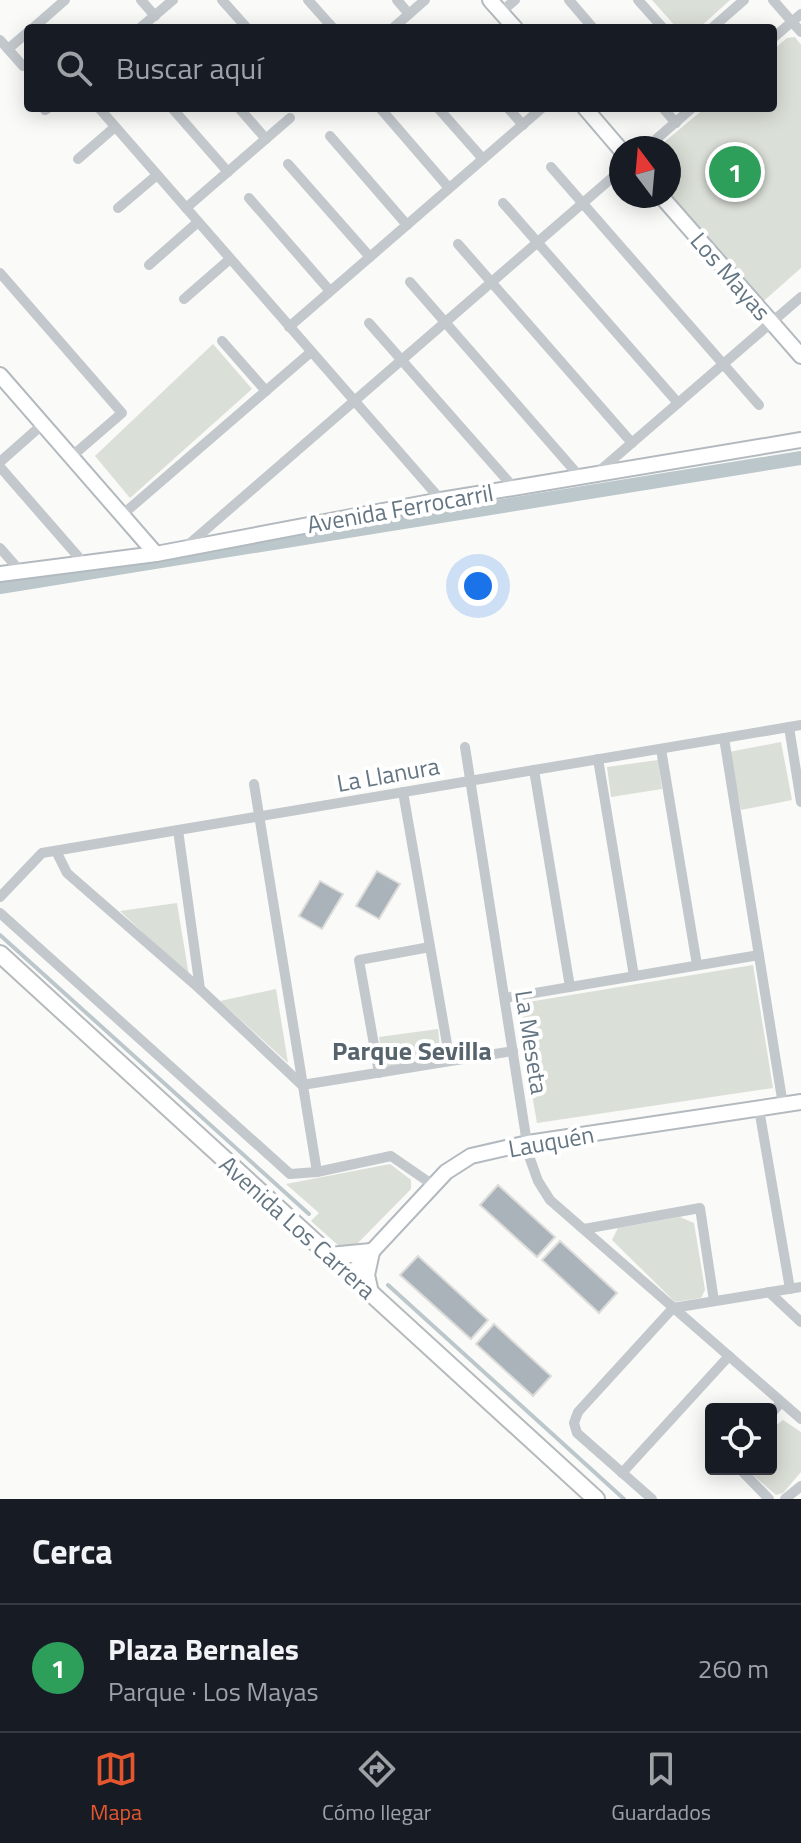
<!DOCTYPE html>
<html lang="es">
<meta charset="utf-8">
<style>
:root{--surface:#171b24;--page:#242831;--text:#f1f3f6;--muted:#9ea1a6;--line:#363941;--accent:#e4572e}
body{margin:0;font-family:"Titillium Web",sans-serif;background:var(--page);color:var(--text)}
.controls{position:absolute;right:24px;bottom:24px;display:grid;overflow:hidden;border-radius:8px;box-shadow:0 4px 20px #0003}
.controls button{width:72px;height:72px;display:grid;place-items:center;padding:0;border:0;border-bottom:2px solid var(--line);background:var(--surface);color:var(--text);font:40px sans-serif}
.compass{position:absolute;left:609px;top:136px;width:72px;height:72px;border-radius:50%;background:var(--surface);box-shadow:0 4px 20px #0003;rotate:344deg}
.you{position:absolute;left:478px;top:586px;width:28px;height:28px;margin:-20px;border:6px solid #fff;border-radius:50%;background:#1a73e8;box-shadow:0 0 0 12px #1a73e833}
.badge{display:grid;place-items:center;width:52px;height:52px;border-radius:50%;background:var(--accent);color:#fff;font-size:26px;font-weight:700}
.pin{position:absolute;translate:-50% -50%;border:4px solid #fff;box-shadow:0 2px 8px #0006}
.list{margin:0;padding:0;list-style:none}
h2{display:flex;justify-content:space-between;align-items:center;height:104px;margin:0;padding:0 32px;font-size:34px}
h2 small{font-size:26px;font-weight:400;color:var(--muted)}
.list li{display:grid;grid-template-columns:52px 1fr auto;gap:24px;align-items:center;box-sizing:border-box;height:128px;padding:0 32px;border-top:2px solid var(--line)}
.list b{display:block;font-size:30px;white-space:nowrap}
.list p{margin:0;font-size:26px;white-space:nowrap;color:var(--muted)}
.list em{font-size:26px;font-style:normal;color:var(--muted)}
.icon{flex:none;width:44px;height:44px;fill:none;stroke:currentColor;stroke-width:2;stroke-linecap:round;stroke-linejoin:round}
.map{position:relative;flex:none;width:801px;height:1499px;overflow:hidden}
.search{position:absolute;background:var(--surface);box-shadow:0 4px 20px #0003;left:24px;right:24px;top:24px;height:88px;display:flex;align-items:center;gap:20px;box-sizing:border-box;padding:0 28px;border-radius:8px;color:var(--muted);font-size:30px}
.sheet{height:232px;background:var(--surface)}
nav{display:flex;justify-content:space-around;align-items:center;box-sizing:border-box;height:112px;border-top:2px solid var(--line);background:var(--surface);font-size:22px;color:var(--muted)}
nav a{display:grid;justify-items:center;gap:4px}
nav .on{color:var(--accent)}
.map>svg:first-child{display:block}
</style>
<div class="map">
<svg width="801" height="1499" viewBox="0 0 801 1499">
<rect width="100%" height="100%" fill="#fafaf8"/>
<g fill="#dadfd7">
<polygon points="652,0 730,0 699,28 677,28"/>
<polygon points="795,37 801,45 801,268 758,306 669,196 669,148 657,148 705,108 773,108 773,50 787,38"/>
<polygon points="213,344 252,389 130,498 95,456"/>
<polygon points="781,742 792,800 741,810 729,752"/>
<polygon points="658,760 662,789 611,797 607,767"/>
<polygon points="177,903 189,976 120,911"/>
<polygon points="753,965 773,1088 537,1123 516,1004"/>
<polygon points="276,989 288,1063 220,1001"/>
<polygon points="438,1029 441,1059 384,1067 379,1037"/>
<polygon points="390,1164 411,1180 411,1189 354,1247 339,1246 311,1221 319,1213 286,1184"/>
<polygon points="680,1217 694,1223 705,1290 701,1298 675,1302 612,1240 618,1228"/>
<polygon points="783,1420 801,1432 801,1472 783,1493 776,1495 746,1469 771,1469 771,1429"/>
</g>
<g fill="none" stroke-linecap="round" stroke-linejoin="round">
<g stroke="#bbc7cb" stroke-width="4">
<polyline points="0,935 309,1214"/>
<polyline points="388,1285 624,1499"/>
</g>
<polyline stroke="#bbc7cb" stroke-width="14" points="0,587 801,458"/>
</g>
<g fill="#aab3b9" stroke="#dcdcda" stroke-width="2">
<polygon points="377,871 400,884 379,919 356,906"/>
<polygon points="320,881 343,894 322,929 299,916"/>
<polygon points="498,1185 555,1237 537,1257 480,1205"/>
<polygon points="560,1241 617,1293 599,1313 542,1260"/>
<polygon points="418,1256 488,1320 471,1339 400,1275"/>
<polygon points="494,1324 551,1376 533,1396 476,1344"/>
</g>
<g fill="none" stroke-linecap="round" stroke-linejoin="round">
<g stroke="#b3babf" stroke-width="18">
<g id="secondary">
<polyline points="490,0 515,28"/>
<polyline points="585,108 621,150"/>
<polyline points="661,196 801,356"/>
<polyline points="0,375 156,554"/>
<polyline points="0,574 156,554 441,500 801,440"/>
<polyline points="350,1275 446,1172 471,1156 528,1143 801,1102"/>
</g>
</g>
<g stroke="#b5babe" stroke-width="20">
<g id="primary">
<polyline points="0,954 596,1499"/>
<polyline points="330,1256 371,1252"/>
<polyline points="370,1293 366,1275 371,1252"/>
</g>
</g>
<g stroke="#c3c8cc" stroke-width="10">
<polyline points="141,0 155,16"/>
<polyline points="222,0 247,28"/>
<polyline points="308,0 333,28"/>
<polyline points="397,0 409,14"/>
<polyline points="569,0 593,28"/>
<polyline points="638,0 663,28"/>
<polyline points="773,0 801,32"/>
<polyline points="501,12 515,0"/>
<polyline points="33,28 65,0"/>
<polyline points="140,28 173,0"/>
<polyline points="393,28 425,0"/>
<polyline points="712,28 744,0"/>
<polyline points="773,38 801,14"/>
<polyline points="0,40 23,66"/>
<polyline points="8,49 28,32"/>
<polyline points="99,108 441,500"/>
<polyline points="172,108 228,172"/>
<polyline points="239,108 266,139"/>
<polyline points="380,108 449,188"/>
<polyline points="438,108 483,159"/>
<polyline points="508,108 523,125"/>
<polyline points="663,108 676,123"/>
<polyline points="45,110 48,108"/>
<polyline points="330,136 407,225"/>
<polyline points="646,148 692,108"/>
<polyline points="78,159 115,127"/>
<polyline points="288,164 370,257"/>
<polyline points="551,167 759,405"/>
<polyline points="249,198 330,291"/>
<polyline points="503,203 678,403"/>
<polyline points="118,208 157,175"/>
<polyline points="186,208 290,118"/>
<polyline points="458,244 632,443"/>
<polyline points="149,265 198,222"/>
<polyline points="0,273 122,413 71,457"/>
<polyline points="410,282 580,477"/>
<polyline points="184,299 230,259"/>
<polyline points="369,323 514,488"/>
<polyline points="289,327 542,108"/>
<polyline points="222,341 266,391"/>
<polyline points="0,462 43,424"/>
<polyline points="0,467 82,561"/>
<polyline points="597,473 801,297"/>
<polyline points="122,515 311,352"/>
<polyline points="188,545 621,170"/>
<polyline points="0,548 21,572"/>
<polyline points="789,727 801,802"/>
<polyline points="724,738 783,1105"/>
<polyline points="465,747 529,1156 538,1181 550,1200 801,1419"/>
<polyline points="661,749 697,965"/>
<polyline points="598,759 634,976"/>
<polyline points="534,770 570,987"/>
<polyline points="254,784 317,1172"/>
<polyline points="403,792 450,1061"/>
<polyline points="178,830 200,989"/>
<polyline points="56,851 67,873 200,989 302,1085 513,1051"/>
<polyline points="0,897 42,853 801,725"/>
<polyline points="0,913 290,1174 317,1172 391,1156 433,1185"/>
<polyline points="505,998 759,955"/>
<polyline points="379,1073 359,960 430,947"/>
<polyline points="759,1109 790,1289"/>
<polyline points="584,1229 700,1208 714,1301"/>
<polyline points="769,1292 801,1322"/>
<polyline points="771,1414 781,1402"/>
<polyline points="740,1469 769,1499"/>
<polyline points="622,1473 729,1356"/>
<polyline points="652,1499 577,1433 574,1423 578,1412 673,1308 801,1287"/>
<polyline points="785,1499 801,1486"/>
</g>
<use href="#secondary" stroke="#fff" stroke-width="14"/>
<use href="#primary" stroke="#fff" stroke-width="16"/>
</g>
<g text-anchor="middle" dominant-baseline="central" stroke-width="8" stroke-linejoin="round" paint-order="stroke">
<g font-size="24" fill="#657683" stroke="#fff">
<text transform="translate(731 276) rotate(49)">Los Mayas</text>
<text transform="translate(400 508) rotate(-10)">Avenida Ferrocarril</text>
<text transform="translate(388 774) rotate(-10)">La Llanura</text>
<text transform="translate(532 1042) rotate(81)">La Meseta</text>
<text transform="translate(551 1141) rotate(-10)">Lauquén</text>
<text transform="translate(298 1227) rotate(42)">Avenida Los Carrera</text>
</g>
<g font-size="26" font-weight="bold" fill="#57646e" stroke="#fff">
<text x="412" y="1050">Parque Sevilla</text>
</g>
</g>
</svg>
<div class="controls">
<button><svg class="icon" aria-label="locate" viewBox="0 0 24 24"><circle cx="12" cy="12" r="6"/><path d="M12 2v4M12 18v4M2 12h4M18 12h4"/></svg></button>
</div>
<svg class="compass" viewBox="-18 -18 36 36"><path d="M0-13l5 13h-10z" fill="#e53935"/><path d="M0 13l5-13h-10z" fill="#9ea1a6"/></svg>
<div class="you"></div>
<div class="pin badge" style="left:735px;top:172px;background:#2e9e5b">1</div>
<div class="search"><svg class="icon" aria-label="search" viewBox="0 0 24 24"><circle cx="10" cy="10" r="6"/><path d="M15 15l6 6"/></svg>Buscar aquí</div>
</div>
<section class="sheet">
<h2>Cerca<small></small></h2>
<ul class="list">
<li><span class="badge" style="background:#2e9e5b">1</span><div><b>Plaza Bernales</b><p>Parque · Los Mayas</p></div><em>260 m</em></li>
</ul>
</section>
<nav>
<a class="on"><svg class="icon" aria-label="map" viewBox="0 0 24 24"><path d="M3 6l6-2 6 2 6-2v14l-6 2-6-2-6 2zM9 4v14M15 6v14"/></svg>Mapa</a>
<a><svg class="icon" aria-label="directions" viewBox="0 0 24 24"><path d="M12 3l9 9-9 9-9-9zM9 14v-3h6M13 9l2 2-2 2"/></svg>Cómo llegar</a>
<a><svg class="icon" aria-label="saved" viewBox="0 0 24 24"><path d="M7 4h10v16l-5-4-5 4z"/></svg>Guardados</a>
</nav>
